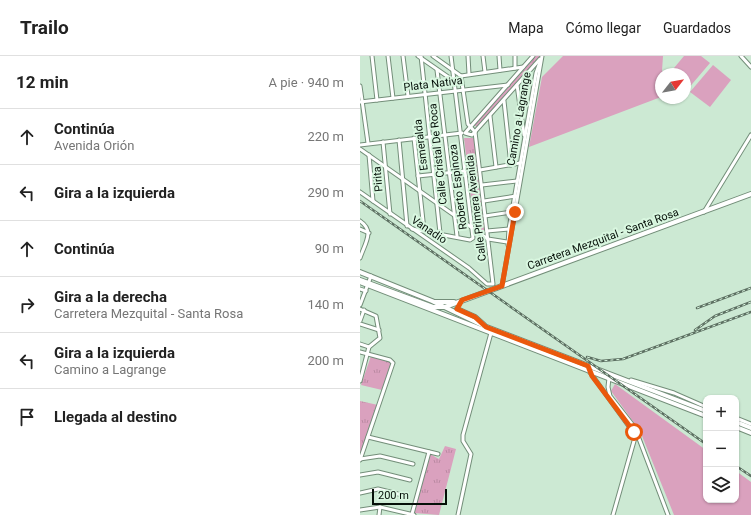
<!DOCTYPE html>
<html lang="es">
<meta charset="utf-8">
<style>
:root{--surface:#fff;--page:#f6f6f6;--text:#222;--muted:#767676;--line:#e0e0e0}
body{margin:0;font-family:Roboto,sans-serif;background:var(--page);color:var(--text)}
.controls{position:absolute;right:12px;bottom:12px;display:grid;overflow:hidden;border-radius:8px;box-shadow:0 1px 3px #0004}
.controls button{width:36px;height:36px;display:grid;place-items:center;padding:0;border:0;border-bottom:1px solid var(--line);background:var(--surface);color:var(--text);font:20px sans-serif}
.compass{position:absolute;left:295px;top:12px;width:36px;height:36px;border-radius:50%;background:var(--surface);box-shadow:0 1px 3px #0004;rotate:59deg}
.scale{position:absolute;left:12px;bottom:10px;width:75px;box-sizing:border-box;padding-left:4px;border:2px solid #050f08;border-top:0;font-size:11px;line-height:14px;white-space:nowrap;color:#050f08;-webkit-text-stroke:3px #d9f7e0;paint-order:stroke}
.stop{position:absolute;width:12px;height:12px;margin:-9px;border:3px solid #ea580c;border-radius:50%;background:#fff}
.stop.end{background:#ea580c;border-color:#fff;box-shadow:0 1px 4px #0008}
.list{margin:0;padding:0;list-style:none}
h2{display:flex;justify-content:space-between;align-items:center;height:52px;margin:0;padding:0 16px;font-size:17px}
h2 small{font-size:13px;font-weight:400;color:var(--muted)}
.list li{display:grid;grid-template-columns:26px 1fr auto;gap:12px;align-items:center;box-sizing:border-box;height:56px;padding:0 16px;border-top:1px solid var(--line)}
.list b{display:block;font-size:15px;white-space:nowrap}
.list p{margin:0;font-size:13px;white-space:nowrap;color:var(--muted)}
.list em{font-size:13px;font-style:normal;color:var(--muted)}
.icon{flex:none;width:22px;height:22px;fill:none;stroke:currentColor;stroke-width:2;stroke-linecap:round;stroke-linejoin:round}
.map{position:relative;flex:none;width:391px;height:459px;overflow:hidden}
header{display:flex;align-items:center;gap:24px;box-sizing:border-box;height:56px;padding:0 20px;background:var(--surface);border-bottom:1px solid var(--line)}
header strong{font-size:19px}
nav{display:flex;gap:22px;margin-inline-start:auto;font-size:14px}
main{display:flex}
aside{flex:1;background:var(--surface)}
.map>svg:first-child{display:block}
</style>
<header>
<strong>Trailo</strong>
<nav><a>Mapa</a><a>Cómo llegar</a><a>Guardados</a></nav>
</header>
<main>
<aside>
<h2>12 min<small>A pie · 940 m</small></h2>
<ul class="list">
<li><svg class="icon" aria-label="ahead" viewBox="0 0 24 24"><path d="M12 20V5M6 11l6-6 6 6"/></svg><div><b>Continúa</b><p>Avenida Orión</p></div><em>220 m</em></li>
<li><svg class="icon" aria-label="left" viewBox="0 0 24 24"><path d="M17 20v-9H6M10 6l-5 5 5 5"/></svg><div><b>Gira a la izquierda</b></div><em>290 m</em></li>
<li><svg class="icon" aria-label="ahead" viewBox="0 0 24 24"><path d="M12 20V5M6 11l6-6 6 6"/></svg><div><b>Continúa</b></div><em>90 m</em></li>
<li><svg class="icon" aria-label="right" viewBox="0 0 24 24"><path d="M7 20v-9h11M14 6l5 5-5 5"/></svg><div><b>Gira a la derecha</b><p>Carretera Mezquital - Santa Rosa</p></div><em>140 m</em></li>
<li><svg class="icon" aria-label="left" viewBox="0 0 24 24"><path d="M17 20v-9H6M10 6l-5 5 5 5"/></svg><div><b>Gira a la izquierda</b><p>Camino a Lagrange</p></div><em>200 m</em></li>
<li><svg class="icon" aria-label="arrive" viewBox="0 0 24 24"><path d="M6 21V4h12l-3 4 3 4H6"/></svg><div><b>Llegada al destino</b></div></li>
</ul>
</aside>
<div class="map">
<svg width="391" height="459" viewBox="0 0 391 459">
<defs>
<pattern id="park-tufts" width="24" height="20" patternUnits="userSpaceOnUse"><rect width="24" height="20" fill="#daa1be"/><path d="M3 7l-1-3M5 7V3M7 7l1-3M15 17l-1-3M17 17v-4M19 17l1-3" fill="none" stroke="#ba89a2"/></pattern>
</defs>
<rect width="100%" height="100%" fill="#cce9d3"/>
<g fill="#daa1be">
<polygon points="203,0 303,0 302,15 305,18 301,18 301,41 169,91 182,21"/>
<polygon points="324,0 341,0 350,7 327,34 325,32 325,18 309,18"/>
<polygon points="353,9 371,24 350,51 330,36"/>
<polygon points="255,328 346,394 346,444 376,444 376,415 391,426 391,459 314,459 280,375 251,335"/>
</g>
<g fill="url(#park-tufts)">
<polygon points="176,0 180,0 117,71 114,69"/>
<polygon points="104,82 115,82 125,177 114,168"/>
<polygon points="11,300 30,305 31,308 22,334 1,329"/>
<polygon points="0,345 18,349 0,398"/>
<polygon points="85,390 96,393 79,459 54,457 70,398 79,403"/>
</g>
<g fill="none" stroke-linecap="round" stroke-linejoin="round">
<g stroke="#738e79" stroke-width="5">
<g id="minor">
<polyline points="12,0 17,44"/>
<polyline points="28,0 33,42"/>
<polyline points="43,0 48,40"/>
<polyline points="58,0 94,25"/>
<polyline points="61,0 80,177"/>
<polyline points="73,0 101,20 108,68 115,76"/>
<polyline points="108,0 109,18"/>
<polyline points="123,0 125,16"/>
<polyline points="139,0 140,14"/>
<polyline points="155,0 155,12"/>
<polyline points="173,0 105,77 112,79 180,3"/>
<polyline points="381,0 391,11"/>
<polyline points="77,14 97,180"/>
<polyline points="101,20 163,11"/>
<polyline points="157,29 164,79"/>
<polyline points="0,30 8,87"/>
<polyline points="144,45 151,109"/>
<polyline points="0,46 148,29"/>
<polyline points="130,60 136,111"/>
<polyline points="54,82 64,174"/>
<polyline points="39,84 47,170"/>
<polyline points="23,86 30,158"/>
<polyline points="0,89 102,77"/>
<polyline points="0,93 128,183 147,186"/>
<polyline points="9,99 13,145"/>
<polyline points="120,114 160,107"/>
<polyline points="58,120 105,115"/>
<polyline points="122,129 157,125"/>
<polyline points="0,136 109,212 127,228 133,228 115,76"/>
<polyline points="124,145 156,140"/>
<polyline points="344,156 391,79"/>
<polyline points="125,160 152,156"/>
<path d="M0 165C15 175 5 187 0 202"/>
<polyline points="0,173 9,177"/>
<polyline points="52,173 110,184 113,182 91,0"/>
<polyline points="127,175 149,173"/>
<polyline points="148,189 149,173 176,17 180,6"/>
<polyline points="142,230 182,0"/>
<polyline points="0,233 6,235"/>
<polyline points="0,249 11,220"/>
<polyline points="0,253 16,260 20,282 9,291 0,325"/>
<polyline points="0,265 4,254"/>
<polyline points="0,268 19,274"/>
<polyline points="0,288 9,291"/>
<polyline points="0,296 30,304 33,307 0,404"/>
<polyline points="229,315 276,380"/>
<polyline points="249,322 248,331 250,340 275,372 308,459"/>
<polyline points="271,324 314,337 346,351"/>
<polyline points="376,362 391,368"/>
<polyline points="8,381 78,398"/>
<polyline points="0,403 20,400 53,408"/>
<polyline points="0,419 18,416 50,424"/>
<polyline points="0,437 18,433 46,440"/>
<polyline points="0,454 20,451 54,459"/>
<polyline points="52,458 69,396"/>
<polyline points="19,459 20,451"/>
<polyline points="98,459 111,398 103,385 103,379 131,277"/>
<polyline points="253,459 276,378"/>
</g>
</g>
<g stroke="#738e79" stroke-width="6">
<g id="major">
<polyline points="0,216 72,245 124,270 346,355"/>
<polyline points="0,224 73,251 85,251 391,138"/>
<polyline points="0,226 346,360"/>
<polyline points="75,246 94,246"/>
<polyline points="97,253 115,261 124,269"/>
<polyline points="376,366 391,372"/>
<polyline points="376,371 391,377"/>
</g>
</g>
<use href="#minor" stroke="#fff" stroke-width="3"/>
<use href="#major" stroke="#fff" stroke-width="4"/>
<g stroke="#5c6f61" stroke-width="2.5">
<g id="rail">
<polyline points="0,145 346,388"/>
<polyline points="337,252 391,232"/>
<polyline points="335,274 355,260 391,246"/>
<polyline points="227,301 241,305 263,303 391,256"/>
<polyline points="376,410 391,420"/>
</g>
</g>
<use href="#rail" stroke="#d9f7e0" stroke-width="1" stroke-dasharray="3" stroke-linecap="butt"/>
</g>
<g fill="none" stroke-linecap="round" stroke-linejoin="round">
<polyline stroke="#ea580c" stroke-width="5" points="155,156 142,230 102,244 97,253 115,261 126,271 228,310 232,320 274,376"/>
</g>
<g text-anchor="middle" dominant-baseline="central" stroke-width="4" stroke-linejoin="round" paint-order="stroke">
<g font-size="11" fill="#050f08" stroke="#d9f7e0">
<text transform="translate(73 28) rotate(-7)">Plata Nativa</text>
<text transform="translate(159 63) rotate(-80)">Camino a Lagrange</text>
<text transform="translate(61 89) rotate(-97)">Esmeralda</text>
<text transform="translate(78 98) rotate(-96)">Calle Cristal De Roca</text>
<text transform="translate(18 123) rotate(-95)">Pirita</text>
<text transform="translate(98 131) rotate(-97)">Roberto Espinoza</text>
<text transform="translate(116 152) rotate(-97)">Calle Primera Avenida</text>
<text transform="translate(69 174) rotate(34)">Vanadio</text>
<text transform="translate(243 183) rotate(-20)">Carretera Mezquital - Santa Rosa</text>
</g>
</g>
</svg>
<div class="controls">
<button>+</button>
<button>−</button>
<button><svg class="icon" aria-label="layers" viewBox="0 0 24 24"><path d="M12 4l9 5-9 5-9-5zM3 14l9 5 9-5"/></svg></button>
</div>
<svg class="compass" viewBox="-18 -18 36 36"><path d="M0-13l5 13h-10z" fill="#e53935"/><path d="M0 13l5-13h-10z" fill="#767676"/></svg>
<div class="scale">200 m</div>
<div class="stop" style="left:274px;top:376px"></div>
<div class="stop end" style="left:155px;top:156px"></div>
</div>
</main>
